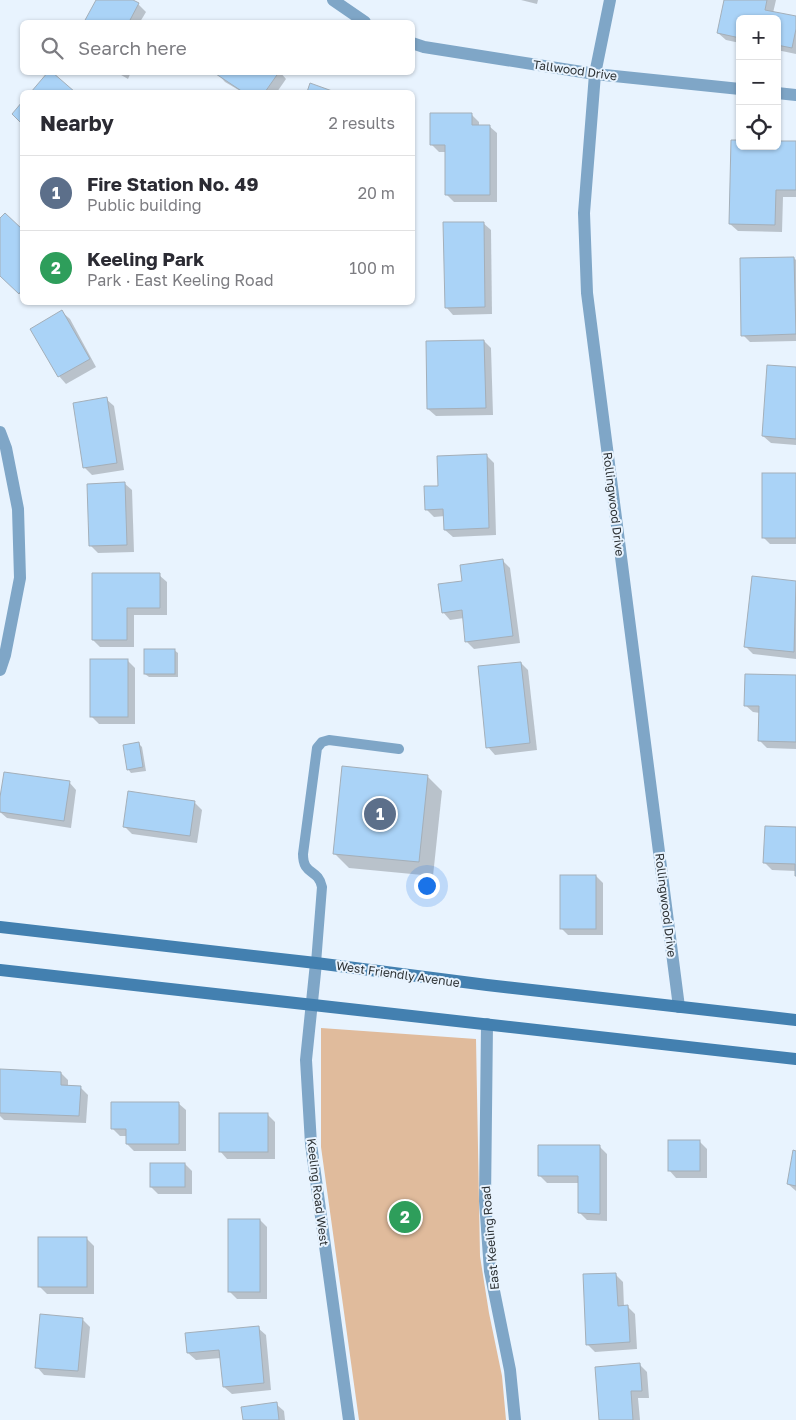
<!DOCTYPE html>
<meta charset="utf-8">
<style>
:root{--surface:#fff;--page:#f2f2f3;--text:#2b2b33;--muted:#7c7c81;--line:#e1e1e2;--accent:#b45309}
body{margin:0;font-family:"Golos Text",sans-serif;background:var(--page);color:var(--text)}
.controls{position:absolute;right:15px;top:15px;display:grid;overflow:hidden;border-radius:8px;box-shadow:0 1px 4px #0004}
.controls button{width:45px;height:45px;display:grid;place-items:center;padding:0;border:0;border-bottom:1px solid var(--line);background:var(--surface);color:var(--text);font:25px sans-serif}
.you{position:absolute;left:426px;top:885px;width:18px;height:18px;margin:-12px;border:4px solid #fff;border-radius:50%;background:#1a73e8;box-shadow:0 0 0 8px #1a73e833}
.badge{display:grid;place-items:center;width:32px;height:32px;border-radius:50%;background:var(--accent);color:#fff;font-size:16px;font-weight:700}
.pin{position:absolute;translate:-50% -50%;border:2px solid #fff;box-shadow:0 1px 5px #0006}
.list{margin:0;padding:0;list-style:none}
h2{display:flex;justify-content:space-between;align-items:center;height:65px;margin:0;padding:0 20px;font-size:21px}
h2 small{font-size:16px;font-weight:400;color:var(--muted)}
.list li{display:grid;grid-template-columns:32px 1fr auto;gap:15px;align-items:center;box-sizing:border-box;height:75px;padding:0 20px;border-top:1px solid var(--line)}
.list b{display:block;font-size:19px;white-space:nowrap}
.list p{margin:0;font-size:16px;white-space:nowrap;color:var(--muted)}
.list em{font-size:16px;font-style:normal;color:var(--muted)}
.icon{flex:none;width:28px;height:28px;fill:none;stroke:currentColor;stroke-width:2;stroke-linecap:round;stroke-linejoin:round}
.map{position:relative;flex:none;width:796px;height:1420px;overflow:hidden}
.search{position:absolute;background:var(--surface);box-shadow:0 1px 4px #0004;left:20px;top:20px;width:395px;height:55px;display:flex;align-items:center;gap:12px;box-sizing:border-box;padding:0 18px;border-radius:8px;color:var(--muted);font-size:19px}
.panel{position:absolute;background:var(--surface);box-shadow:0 1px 4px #0004;left:20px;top:90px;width:395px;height:215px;border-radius:8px}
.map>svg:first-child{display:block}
</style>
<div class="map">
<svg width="796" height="1420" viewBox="0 0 796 1420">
<rect width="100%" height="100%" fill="#e8f3fe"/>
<polygon fill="#e0bb9c" points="321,1028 476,1039 480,1256 489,1313 502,1376 506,1420 359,1420 321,1147"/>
<g fill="#0003">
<polygon points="97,0 130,0 138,4 146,12 140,22 85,22"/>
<polygon points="521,0 538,0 537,4"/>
<polygon points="725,0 776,0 773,13 796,17 796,54 777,50 777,19 740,19 740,43 726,40 718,33"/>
<polygon points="116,72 131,72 128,79"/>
<polygon points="219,72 280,72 286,79 277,92 242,92 225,82 218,74"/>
<polygon points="50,73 73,92 33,92"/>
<polygon points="472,115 479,122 479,126 489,126 497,133 497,202 454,202 446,194 446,152 439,152 431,144"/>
<polygon points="796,142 796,197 783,197 782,232 738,231 730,224 740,146 777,146"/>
<polygon points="5,215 22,231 22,296 0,275 0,220"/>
<polygon points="483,223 491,230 492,314 453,315 446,307"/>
<polygon points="794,258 796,260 796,341 750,342 743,335"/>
<polygon points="62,312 70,319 96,367 66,384 59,376"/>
<polygon points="484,341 491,348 493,415 436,416 428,409"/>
<polygon points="796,368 796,445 771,443 763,436"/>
<polygon points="106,399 114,406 124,470 92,475 84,467"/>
<polygon points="486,455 494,463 496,535 453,537 445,530 445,516 434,517 426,509 439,487"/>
<polygon points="796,474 796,544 770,544 763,537"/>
<polygon points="124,483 132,490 134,552 98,553 91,546"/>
<polygon points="503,561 510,568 520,643 474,649 466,641 464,618 450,620 443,612 463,582"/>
<polygon points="159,575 167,582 167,615 134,615 134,647 100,647 93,640"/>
<polygon points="753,577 796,582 796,659 753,654 746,647"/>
<polygon points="174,650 178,653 178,677 149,677 145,674"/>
<polygon points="128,661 135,668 135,724 99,724 91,716"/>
<polygon points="521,663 528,670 537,750 495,755 488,747"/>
<polygon points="796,676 796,749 767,748 760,741 760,713 753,712 745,705"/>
<polygon points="139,744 142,747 146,771 131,773 128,769"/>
<polygon points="427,776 442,791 433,876 349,868 334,853"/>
<polygon points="69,782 76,790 71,828 7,818 0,812 0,806"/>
<polygon points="194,802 202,810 197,843 132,834 124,826"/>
<polygon points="796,829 796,871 772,870 764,862"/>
<polygon points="596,876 603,883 603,935 568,935 561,928"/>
<polygon points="0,1070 61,1073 68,1080 68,1087 80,1087 88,1095 86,1123 4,1120 0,1116"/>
<polygon points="178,1103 186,1110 186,1151 134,1151 127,1144 127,1136 120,1136 113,1129"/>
<polygon points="267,1114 275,1122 275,1159 227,1159 220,1151"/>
<polygon points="699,1141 707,1149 707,1178 676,1178 669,1170"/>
<polygon points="600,1147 607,1154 607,1221 587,1220 580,1213 580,1183 547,1183 539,1175"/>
<polygon points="796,1152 796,1191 788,1184"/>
<polygon points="185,1164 192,1171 192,1194 158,1194 151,1187"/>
<polygon points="260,1220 267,1227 267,1299 237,1299 229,1291"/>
<polygon points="87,1239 94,1246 94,1294 47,1294 39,1286"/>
<polygon points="615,1274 623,1282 624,1307 628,1307 635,1314 637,1349 595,1352 587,1344"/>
<polygon points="82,1319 90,1327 85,1378 44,1375 37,1367"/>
<polygon points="258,1328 266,1335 271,1390 232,1394 224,1387 221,1358 196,1360 188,1353"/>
<polygon points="639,1364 647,1372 649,1398 638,1398 640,1420 600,1420"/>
<polygon points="276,1404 284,1411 285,1420 244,1420"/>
</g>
<g fill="#aad3f7" stroke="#a4afb9">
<polygon points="96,0 133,0 139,3 129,22 84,22"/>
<polygon points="724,0 767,0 765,10 796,16 796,29 792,48 777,45 777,19 740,19 740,38 717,33"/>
<polygon points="48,72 52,72 75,92 31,92"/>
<polygon points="218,72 279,72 265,92 243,92 216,74"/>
<polygon points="310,83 335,92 307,92"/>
<polygon points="22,102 22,124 12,114"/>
<polygon points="430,113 472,113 472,125 490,125 490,195 445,195 445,145 430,145"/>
<polygon points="731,140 740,140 740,146 777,146 777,141 796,141 796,190 776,190 775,225 729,224"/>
<polygon points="5,213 22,229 22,289 19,294 0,276 0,218"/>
<polygon points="443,222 484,222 485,307 445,308"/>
<polygon points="794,257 796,334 741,336 740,258"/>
<polygon points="62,310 90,359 58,377 30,329"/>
<polygon points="484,340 486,408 427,409 426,341"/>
<polygon points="767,365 796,367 796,439 762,436"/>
<polygon points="107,397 117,463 83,468 73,403"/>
<polygon points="487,454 489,528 444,530 443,509 425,510 424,486 438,486 437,456"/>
<rect x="762" y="473" width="34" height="65"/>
<polygon points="125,482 127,545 89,546 87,484"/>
<polygon points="503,559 513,636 465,642 462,610 442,613 438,584 462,581 460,565"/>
<polygon points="92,573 160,573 160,608 127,608 127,640 92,640"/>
<polygon points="752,576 796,581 794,652 744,647"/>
<rect x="144" y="649" width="31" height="25"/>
<rect x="90" y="659" width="38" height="58"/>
<polygon points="521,662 530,743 486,748 478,666"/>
<polygon points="745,674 796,675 796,742 758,741 759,706 744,706"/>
<polygon points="139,742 143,767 127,770 123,745"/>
<polygon points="342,766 428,775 419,862 333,854"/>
<polygon points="4,772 70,781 64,821 0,812 0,797"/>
<polygon points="128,791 195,801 190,836 123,827"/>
<polygon points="765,826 796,827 796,876 795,876 795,864 763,863"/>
<rect x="560" y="875" width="36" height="54"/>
<polygon points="0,1069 61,1072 61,1085 81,1086 79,1116 0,1113"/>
<polygon points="111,1102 179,1102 179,1144 126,1144 126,1129 111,1129"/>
<rect x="219" y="1113" width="49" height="39"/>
<rect x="668" y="1140" width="32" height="31"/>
<polygon points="538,1145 600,1145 600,1214 578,1213 578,1176 538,1176"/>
<polygon points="793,1150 796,1151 796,1186 787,1184"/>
<rect x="150" y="1163" width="35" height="24"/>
<rect x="228" y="1219" width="32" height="73"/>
<rect x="38" y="1237" width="49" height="50"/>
<polygon points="616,1273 618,1306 628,1305 630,1342 586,1345 583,1274"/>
<polygon points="40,1314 83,1318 78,1371 35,1368"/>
<polygon points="259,1326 264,1383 223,1387 219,1350 187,1353 185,1333"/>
<polygon points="640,1363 642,1391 631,1391 633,1420 599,1420 595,1367"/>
<polygon points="277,1402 279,1420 243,1420 241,1407"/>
</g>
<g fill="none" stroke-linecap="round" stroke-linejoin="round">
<path stroke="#7fa6c7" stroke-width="10" d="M316 963 322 887C318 868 303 876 303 854L317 748 322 742 329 740 399 749"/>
<g stroke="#7fa6c7" stroke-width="12">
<polyline points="333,0 365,22"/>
<polyline points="610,0 595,74 584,213 587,293 679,1007"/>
<polyline points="412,43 424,47 595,74 740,89"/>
<polyline points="777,93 796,95"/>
<polyline points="0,432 6,448 18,509 20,578 5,655 0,670"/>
<polyline points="316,963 306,1060 311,1144 349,1420"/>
<polyline points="487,1024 485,1201 490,1271 510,1370 515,1420"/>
</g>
<g stroke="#4380b0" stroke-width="12">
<polyline points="0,927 316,963 487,985 796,1020"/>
<polyline points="0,970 796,1059"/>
</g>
</g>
<g text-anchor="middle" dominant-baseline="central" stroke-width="4" stroke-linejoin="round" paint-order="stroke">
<g font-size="12" fill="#2d3235" stroke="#e8f3fe">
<text transform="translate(575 70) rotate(8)">Tallwood Drive</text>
<text transform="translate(614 504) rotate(83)">Rollingwood Drive</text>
<text transform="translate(666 905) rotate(83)">Rollingwood Drive</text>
<text transform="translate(398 974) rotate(8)">West Friendly Avenue</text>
<text transform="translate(318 1192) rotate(83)">Keeling Road West</text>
<text transform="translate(490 1238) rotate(-95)">East Keeling Road</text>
</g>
</g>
</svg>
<div class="controls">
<button>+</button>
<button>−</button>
<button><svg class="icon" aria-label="locate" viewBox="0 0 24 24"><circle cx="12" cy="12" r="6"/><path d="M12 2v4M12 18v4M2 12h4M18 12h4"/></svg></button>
</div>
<div class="you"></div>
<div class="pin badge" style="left:380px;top:814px;background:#5c6f8a">1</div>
<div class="pin badge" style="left:405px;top:1217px;background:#2e9e5b">2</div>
<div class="search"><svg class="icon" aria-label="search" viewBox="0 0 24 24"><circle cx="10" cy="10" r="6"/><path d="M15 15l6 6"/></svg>Search here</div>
<section class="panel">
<h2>Nearby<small>2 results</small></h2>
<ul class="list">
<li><span class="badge" style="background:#5c6f8a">1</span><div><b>Fire Station No. 49</b><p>Public building</p></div><em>20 m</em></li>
<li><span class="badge" style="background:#2e9e5b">2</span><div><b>Keeling Park</b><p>Park · East Keeling Road</p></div><em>100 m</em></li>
</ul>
</section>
</div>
